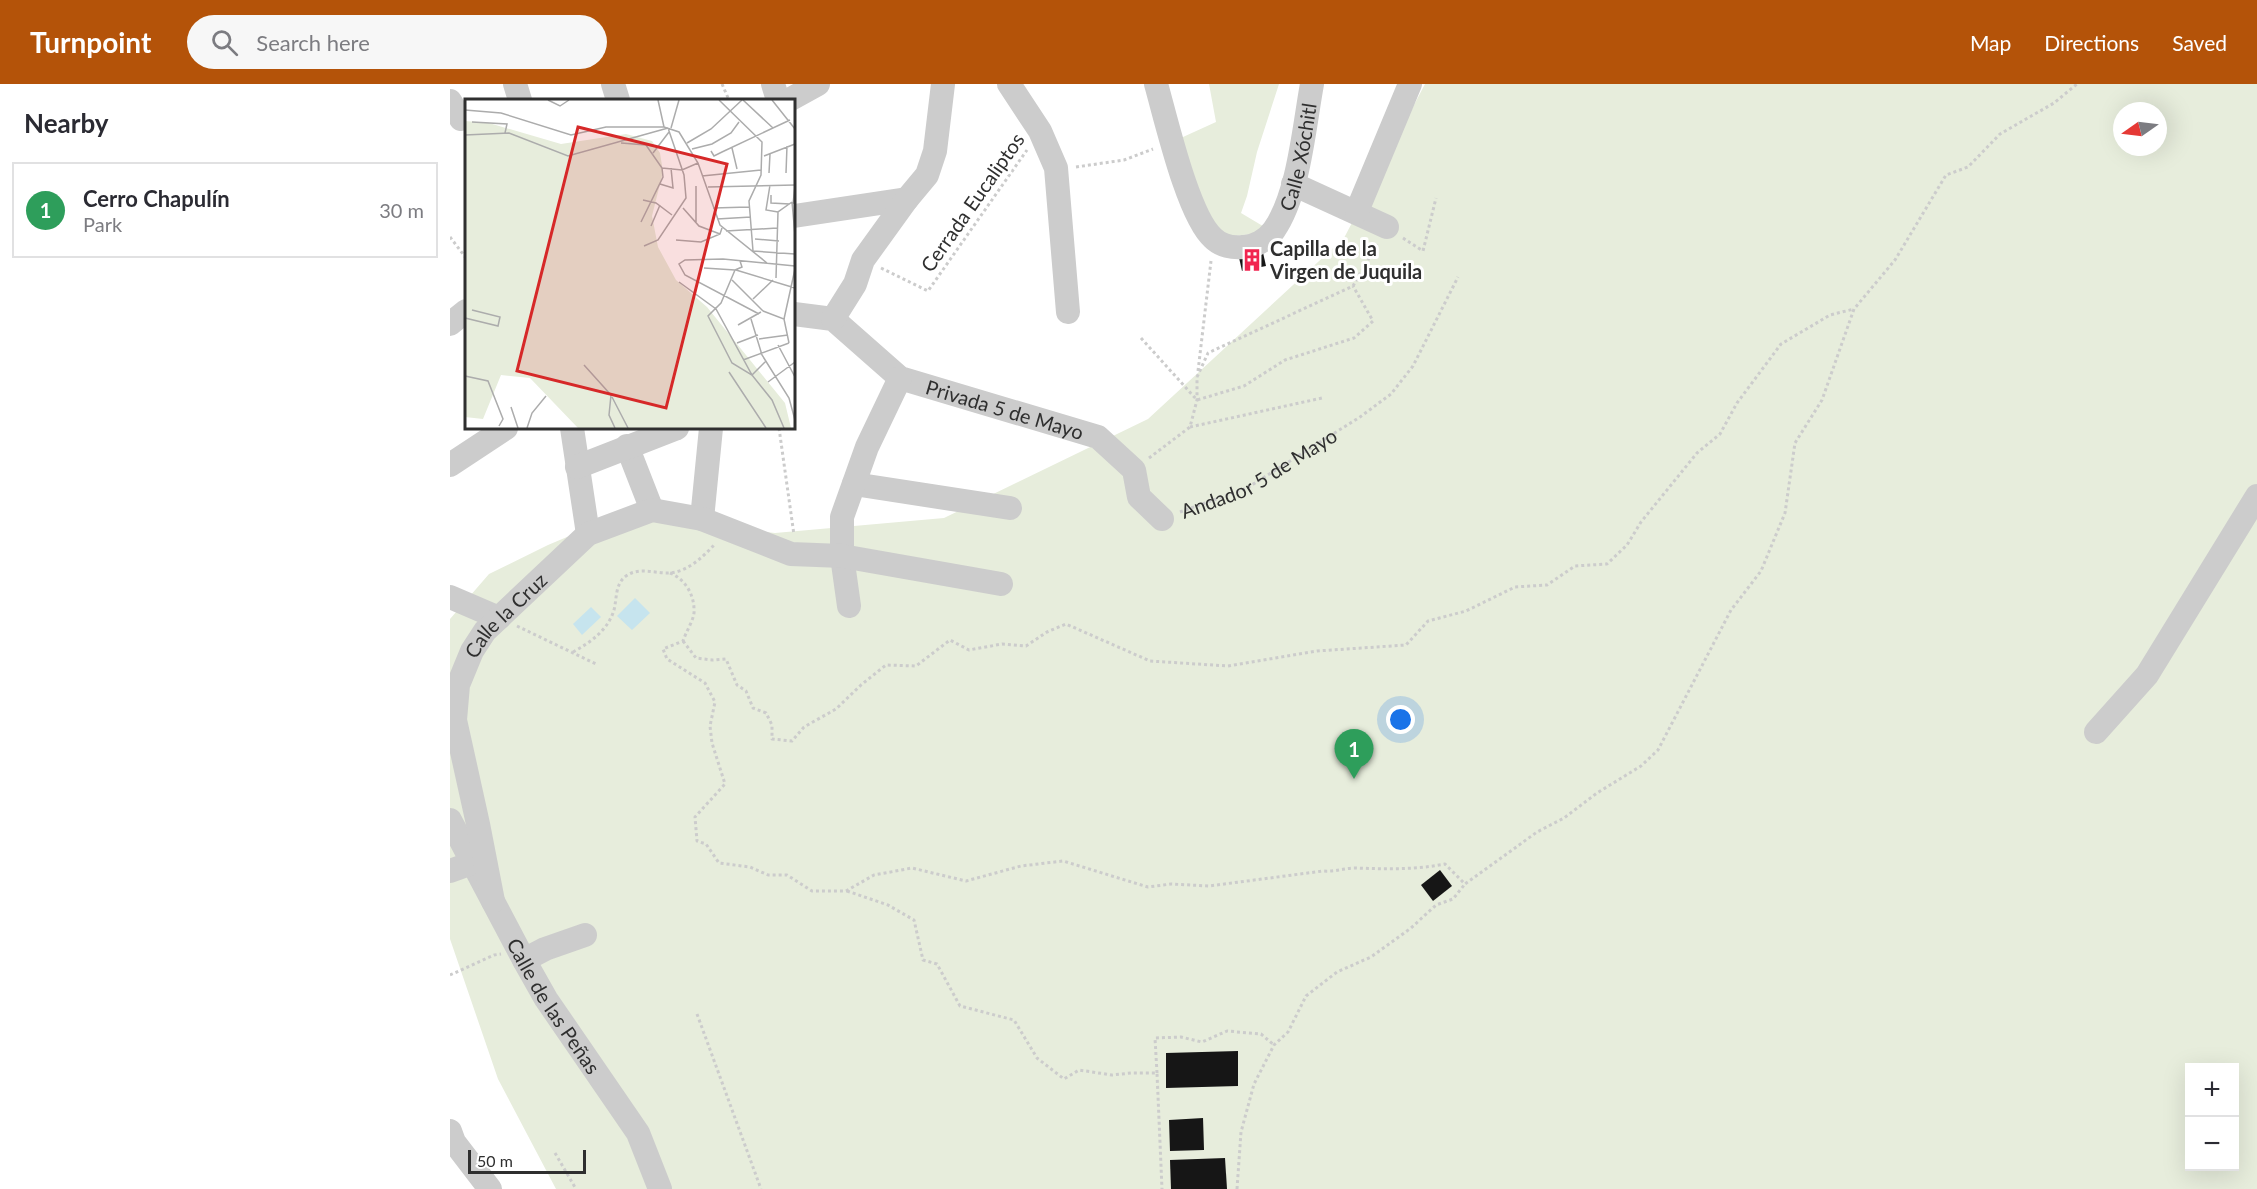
<!DOCTYPE html>
<meta charset="utf-8">
<style>
:root{--surface:#fff;--page:#f7f7f7;--text:#2b2b33;--muted:#7c7c81;--line:#e1e1e2;--accent:#b45309}
body{margin:0;font-family:Lato,sans-serif;background:var(--page);color:var(--text)}
.controls{position:absolute;right:18px;bottom:18px;display:grid;overflow:hidden;border-radius:0px;box-shadow:0 6px 24px #0002}
.controls button{width:54px;height:54px;display:grid;place-items:center;padding:0;border:0;border-bottom:2px solid var(--line);background:var(--surface);color:var(--text);font:30px sans-serif}
.compass{position:absolute;left:1663px;top:18px;width:54px;height:54px;border-radius:50%;background:var(--surface);box-shadow:0 6px 24px #0002;rotate:256deg}
.scale{position:absolute;left:18px;bottom:15px;width:118px;box-sizing:border-box;padding-left:6px;border:3px solid #2f2f2f;border-top:0;font-size:16px;line-height:21px;white-space:nowrap;color:#2f2f2f;-webkit-text-stroke:4px #fff;paint-order:stroke}
.you{position:absolute;left:951px;top:636px;width:21px;height:21px;margin:-15px;border:4px solid #fff;border-radius:50%;background:#1a73e8;box-shadow:0 0 0 9px #1a73e833}
.badge{display:grid;place-items:center;width:39px;height:39px;border-radius:50%;background:var(--accent);color:#fff;font-size:20px;font-weight:700}
.pin{position:absolute;translate:-50% -50px;filter:drop-shadow(0 2px 3px #0008)}
.pin::after{content:'';position:absolute;top:32px;width:21px;height:18px;background:inherit;clip-path:polygon(0 0,100% 0,50% 100%)}
.list{margin:0;padding:0;list-style:none}
h2{display:flex;justify-content:space-between;align-items:center;height:78px;margin:0;padding:0 24px;font-size:26px}
h2 small{font-size:20px;font-weight:400;color:var(--muted)}
.list li{display:grid;grid-template-columns:39px 1fr auto;gap:18px;align-items:center;box-sizing:border-box;height:96px;margin:0 12px 12px;padding:0 12px;border:2px solid var(--line);border-radius:0px}
.list b{display:block;font-size:22px;white-space:nowrap}
.list p{margin:0;font-size:20px;white-space:nowrap;color:var(--muted)}
.list em{font-size:20px;font-style:normal;color:var(--muted)}
.icon{flex:none;width:33px;height:33px;fill:none;stroke:currentColor;stroke-width:2;stroke-linecap:round;stroke-linejoin:round}
.map{position:relative;flex:none;width:1807px;height:1105px;overflow:hidden}
header{display:flex;align-items:center;gap:36px;box-sizing:border-box;height:84px;padding:0 30px;background:var(--accent);color:#fff}
header strong{font-size:28px}
nav{display:flex;gap:33px;margin-inline-start:auto;font-size:21px}
.search{width:420px;height:54px;background:var(--page);display:flex;align-items:center;gap:15px;box-sizing:border-box;padding:0 21px;border-radius:33px;color:var(--muted);font-size:22px}
main{display:flex}
aside{flex:1;background:var(--surface)}
.map>svg:first-child{display:block}
</style>
<header>
<strong>Turnpoint</strong>
<div class="search"><svg class="icon" aria-label="search" viewBox="0 0 24 24"><circle cx="10" cy="10" r="6"/><path d="M15 15l6 6"/></svg>Search here</div>
<nav><a>Map</a><a>Directions</a><a>Saved</a></nav>
</header>
<main>
<aside>
<h2>Nearby<small></small></h2>
<ul class="list">
<li><span class="badge" style="background:#2e9e5b">1</span><div><b>Cerro Chapulín</b><p>Park</p></div><em>30 m</em></li>
</ul>
</aside>
<div class="map">
<svg width="1807" height="1105" viewBox="0 0 1807 1105">
<rect width="100%" height="100%" fill="#fff"/>
<g fill="#e7eddc" fill-rule="evenodd">
<polygon points="759,0 829,0 807,68 797,112 791,129 823,148 763,154 722,58 766,38"/>
<path d="M975 0H1807V1105H106L48 995 0 855V535L39 490 98 461 169 431 325 449 494 434 698 335 894 154ZM1672 27H1708V63H1672ZM1740 984H1784V1082H1740Z"/>
</g>
<g fill="#c6e4ee">
<polygon points="185,514 200,529 182,546 167,532"/>
<polygon points="141,523 151,533 132,551 123,540"/>
</g>
<g fill="#161616">
<polygon points="812,164 816,182 792,187 788,169"/>
<polygon points="990,786 1002,802 983,817 971,801"/>
<polygon points="788,967 788,1002 716,1004 716,969"/>
<polygon points="753,1034 754,1066 720,1067 719,1036"/>
<polygon points="775,1074 777,1105 721,1105 720,1076"/>
</g>
<g fill="none" stroke-linecap="round" stroke-linejoin="round">
<g stroke="#ccc" stroke-width="3" stroke-dasharray="3 3" stroke-linecap="butt">
<polyline points="272,0 279,16"/>
<polyline points="626,83 674,76 703,65"/>
<polyline points="0,153 16,174"/>
<polyline points="953,154 973,167 986,114"/>
<polyline points="431,184 478,207 577,66"/>
<polyline points="691,254 747,316 794,302 835,276 904,254 923,237 903,202"/>
<polyline points="748,287 761,177"/>
<polyline points="747,293 758,269 903,202 927,160"/>
<polyline points="740,343 872,314"/>
<polyline points="329,344 344,451"/>
<polyline points="699,374 740,343 747,316 747,293"/>
<path id="s1" d="M730 428 797 404 910 333 941 310 963 282 1008 193"/>
<path d="M220 489C235 495 245 511 244 529 243 537 236 548 233 557L213 565 217 575 255 599 265 618 260 642 262 659 275 700 245 733 247 757 256 760 269 779 300 783 318 791H337L362 807H396L424 791 462 784 516 797 571 782 613 777 698 803 721 800 759 802 873 787C885 788 894 784 905 784 935 785 965 786 995 780L1015 800 1087 748 1114 734 1147 709 1191 682 1208 666 1281 526 1311 487 1335 429 1345 359 1372 316 1404 225 1445 176 1496 91 1518 83 1550 50 1604 19 1627 0"/>
<polyline points="67,542 146,580"/>
<polyline points="233,557 246,574 262,576 276,575 287,601 296,607 303,624 316,629 322,641 322,655 342,657 354,643 386,625 411,601 436,581 466,582 500,556 519,566 552,560 576,562 597,548 616,540 700,577 778,582 867,567 956,561 978,537 1016,527 1065,503 1097,501 1125,482 1157,480 1177,461 1191,438 1247,369 1270,350 1287,319 1331,260 1380,231 1404,225"/>
<path d="M123 568C141 558 158 546 164 526 167 514 165 500 176 492 189 483 203 489 217 489 236 489 252 474 264 461"/>
<polyline points="397,807 438,821 464,836 473,876 487,880 510,922 564,936 587,974 614,995 629,986 662,991 681,989 707,989 712,1105"/>
<polyline points="0,891 44,871 51,870"/>
<polyline points="247,930 311,1105"/>
<polyline points="707,989 705,954 731,953 752,958 777,947 811,950 824,961"/>
<polyline points="105,1069 126,1105"/>
<polyline points="787,1105 791,1048 804,1000 824,961 838,948 856,912 887,888 921,873 961,844 986,821 1003,815 1015,800"/>
</g>
<g stroke="#ccc" stroke-width="24">
<polyline points="65,0 70,16"/>
<polyline points="163,0 168,16"/>
<polyline points="323,0 328,16"/>
<polyline points="559,0 590,47 606,84 618,228"/>
<path id="s2" d="M706 0C716 35 738 132 763 154 771 162 783 164 793 163 804 163 817 156 824 146 849 110 854 43 862 0"/>
<polyline points="339,16 368,0"/>
<polyline points="0,17 11,35"/>
<polyline points="843,100 937,143"/>
<polyline points="907,127 960,0"/>
<polyline points="344,132 457,115"/>
<path id="s3" d="M344 230 383 235 450 294 648 353 684 386 689 413 712 435"/>
<polyline points="383,235 405,200 413,176 457,115 477,91 485,67 493,0"/>
<polyline points="0,240 16,227"/>
<polyline points="122,344 138,450"/>
<polyline points="177,362 202,426"/>
<polyline points="0,381 56,344"/>
<polyline points="127,383 227,344"/>
<polyline points="404,400 560,424"/>
<polyline points="252,435 261,344"/>
<polyline points="0,513 49,534"/>
<polyline points="399,522 392,472 392,433 417,363 450,294"/>
<polyline points="1646,648 1697,591 1807,412"/>
<path id="s4" d="M0 736 74 876 96 915 188 1049 210 1105"/>
<polyline points="0,787 22,779"/>
<path id="s5" d="M43 817 28 740 5 636 8 601 22 567 35 547 138 450 202 426 252 435 341 470 392 472 551 500"/>
<polyline points="74,876 95,865 135,851"/>
<polyline points="0,1047 4,1058 40,1105"/>
</g>
</g>
<defs>
<g id="building-bare" transform="scale(1.8)"><path d="M-4-6H4V6H1V3H-1V6H-4ZM-2.5-4.3h1.7v1.8h-1.7ZM.8-4.3h1.7v1.8H.8ZM-2.5-1h1.7V.8h-1.7ZM.8-1h1.7V.8H.8Z" fill="#f12550" stroke="#fff" stroke-width="2.5" paint-order="stroke"/></g>
</defs>
<g fill-rule="evenodd">
<use href="#building-bare" x="802" y="176"/>
</g>
<g text-anchor="middle" dominant-baseline="central" stroke-width="6" stroke-linejoin="round" paint-order="stroke">
<g font-size="20" fill="#2f2f2f" stroke="#fff">
<text stroke="none"><textPath href="#s2" startOffset="312">Calle Xóchitl</textPath></text>
<text transform="translate(522 118) rotate(-55)">Cerrada Eucaliptos</text>
<text stroke="none"><textPath href="#s3" startOffset="238">Privada 5 de Mayo</textPath></text>
<text stroke="none"><textPath href="#s1" startOffset="88">Andador 5 de Mayo</textPath></text>
<text stroke="none"><textPath href="#s5" startOffset="306">Calle la Cruz</textPath></text>
<text stroke="none"><textPath href="#s4" startOffset="213">Calle de las Peñas</textPath></text>
</g>
<g font-size="20" font-weight="bold" fill="#2f2f2f" stroke="#fff" text-anchor="start">
<text x="820" y="164">Capilla de la<tspan x="820" dy="23">Virgen de Juquila</tspan></text>
</g>
</g>
<g transform="translate(15 15)">
<rect width="330" height="330" fill="#fff"/>
<path d="M0 22 24 24 96 45 161 35 187 42 195 54 198 73 187 117 193 148 211 181 242 208 320 304 326 329H113L65 279 36 276 18 320 0 318Z" fill="#e7eddc"/>
<path fill="none" stroke="#acacac" stroke-width="1.5" d="M83 1 95 7 104 1M193 1 199 28M254 1 297 43 296 76 284 102 288 152M278 1 308 29M307 1 330 30M0 11 36 14 106 36 141 28H199L214 33 233 64 255 126 302 164M7 23 42 25 40 34M206 29 214 1M0 36 44 34 103 57 203 29M156 44 181 46 197 69 198 78 176 123M222 44 246 30 277 1M267 49 272 70M227 50 247 45 266 34 274 23M246 52 249 57 257 53 325 21M188 54 204 33M299 57 330 45M197 69 217 71 233 64M304 74 305 55M321 74 322 47M237 77 296 71M195 85 208 89 206 69M305 86 301 111 313 113M243 88 330 86M306 96V104L325 105M178 101 191 104 207 116M327 103 330 136M328 105 330 87M218 109 234 127 255 135M248 109 284 108M252 120 286 118M231 123V87M186 127 195 106M261 132 312 129M290 140 314 142M211 141 236 143 255 135 257 129M179 147 193 141 221 99 219 76 203 29M288 152 330 155M239 169 270 171 277 168 275 162M270 171 256 204 243 217 267 264 287 276 307 301 319 329M271 171 330 189M311 179 313 113 327 103M267 181 298 212M214 183 251 210 287 276 301 262M288 200 308 181M298 212 319 220 324 244M294 215 220 176 214 165 220 161 258 160 330 167M0 219 33 227 35 218 7 211M286 220 297 256 324 299 330 321M319 220 330 170M273 226 296 213M294 240 323 236M272 244 293 236M313 246 330 278M278 261 324 244M119 266 146 296 144 316 150 329M264 273 301 329M0 277 23 282 38 320 34 327M303 283 330 263M147 298 163 329M46 308 53 329M62 329 67 314 81 297"/>
<path fill="#d62828" fill-opacity="0.15" stroke="#d62828" stroke-width="3" d="M113 28 262 65 201 309 52 272Z"/>
<rect width="330" height="330" fill="none" stroke="#2f2f2f" stroke-width="3"/>
</g>
</svg>
<div class="controls">
<button>+</button>
<button>−</button>
</div>
<svg class="compass" viewBox="-18 -18 36 36"><path d="M0-13l5 13h-10z" fill="#e53935"/><path d="M0 13l5-13h-10z" fill="#7c7c81"/></svg>
<div class="scale">50 m</div>
<div class="you"></div>
<div class="pin badge" style="left:904px;top:695px;background:#2e9e5b">1</div>
</div>
</main>
